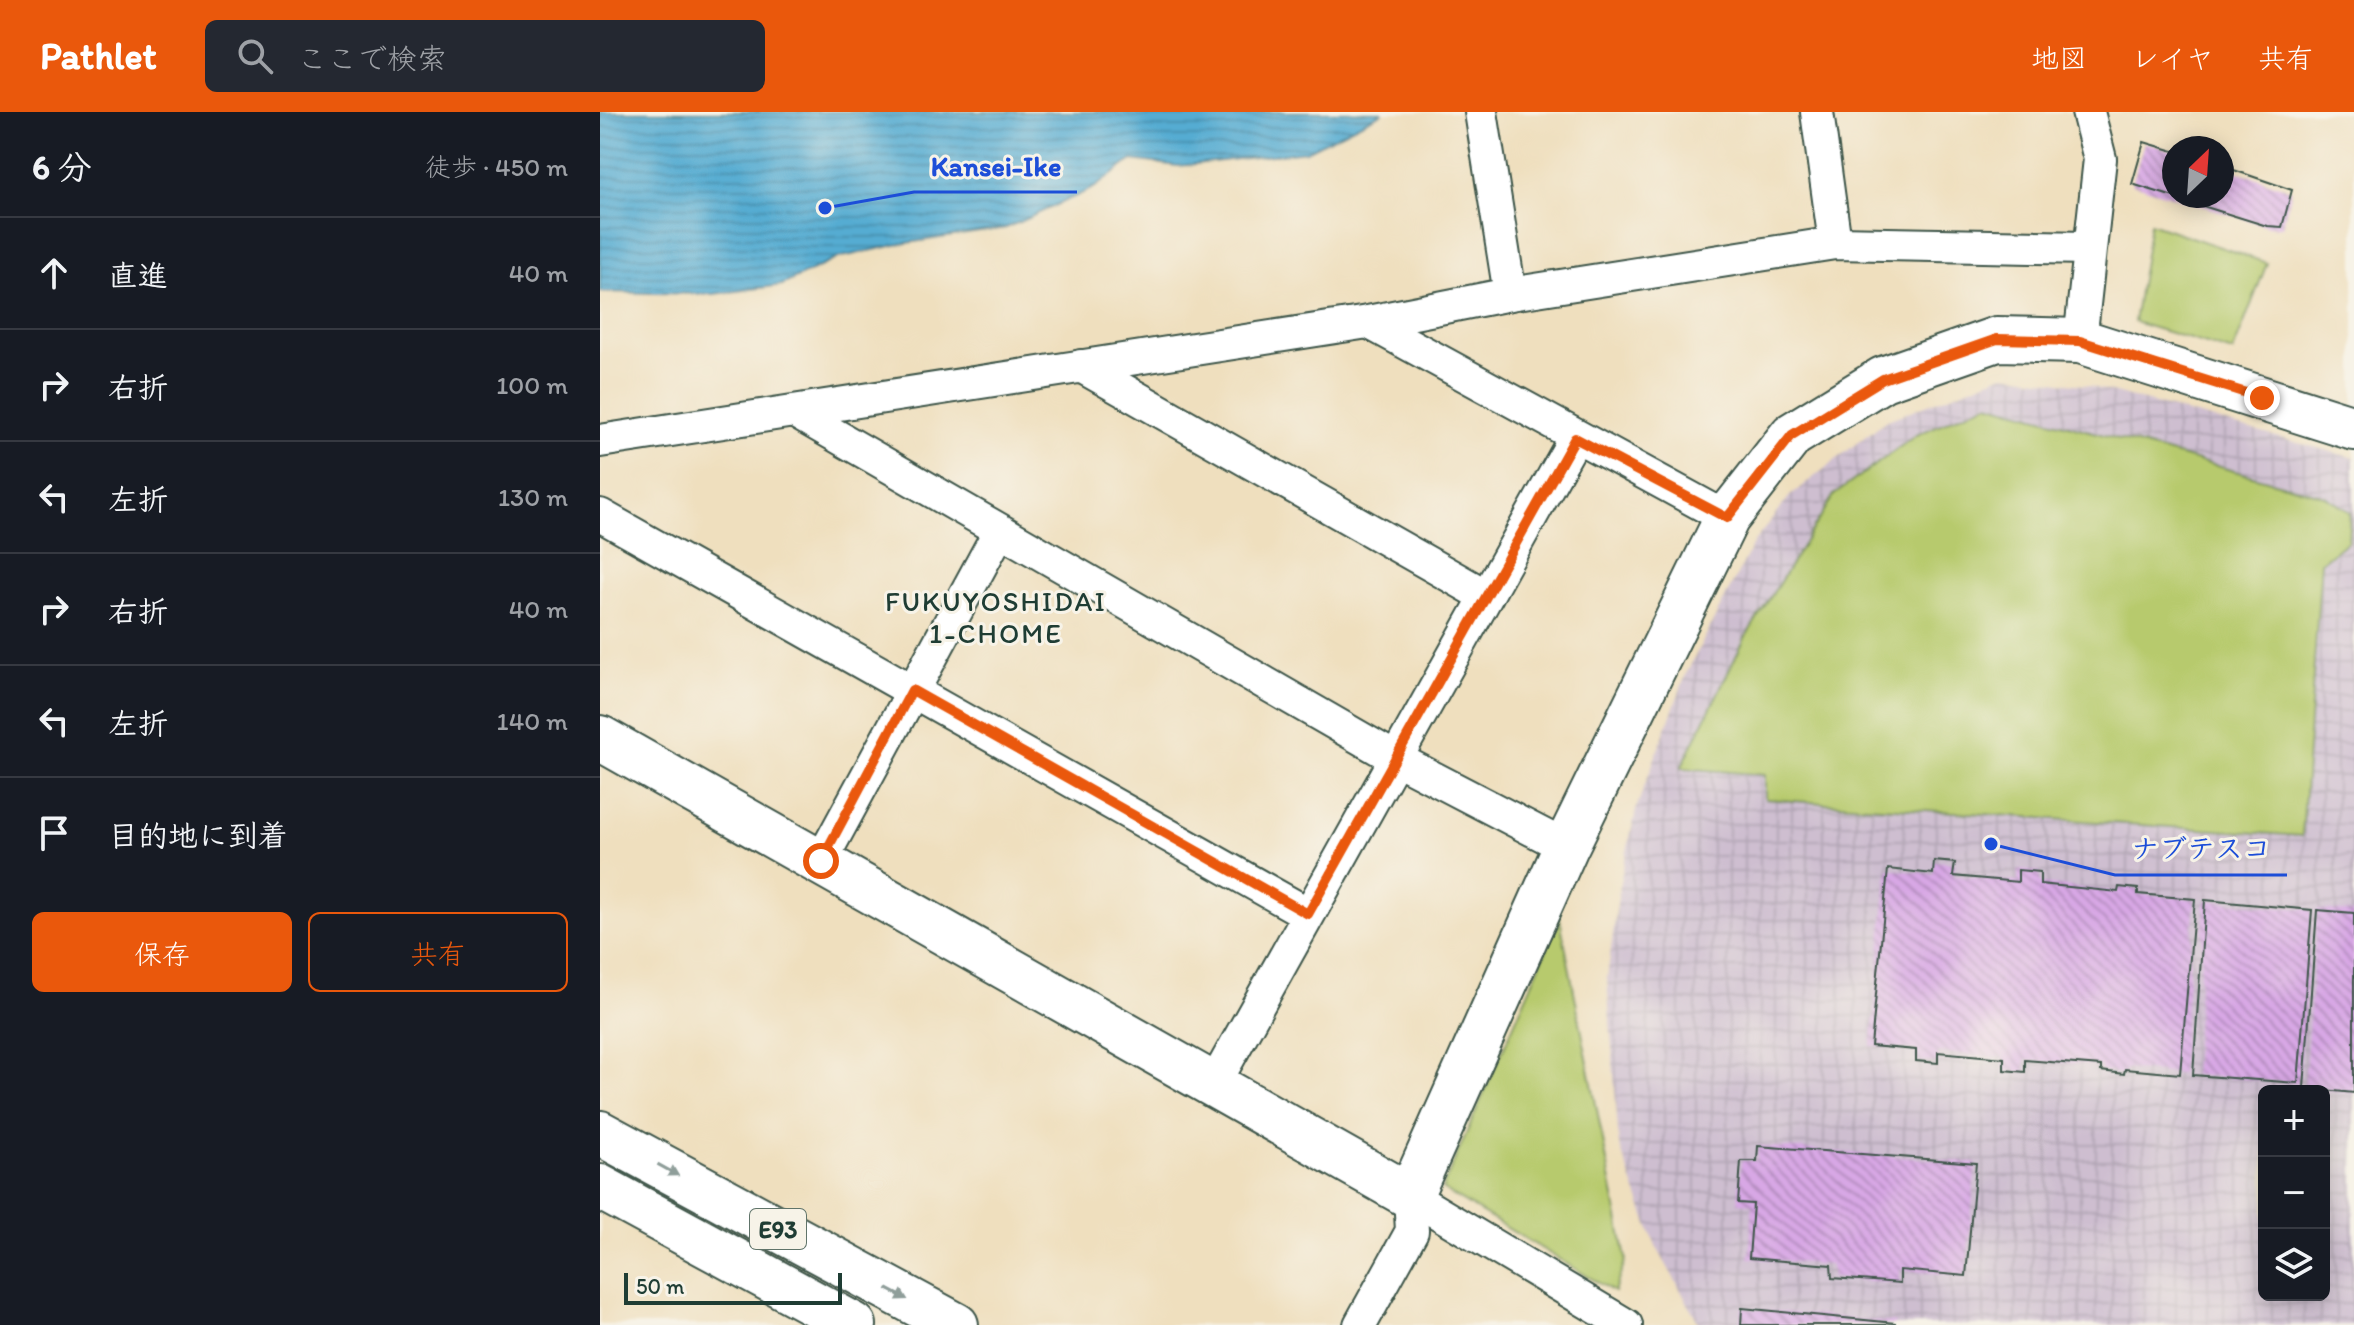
<!DOCTYPE html>
<html lang="ja">
<meta charset="utf-8">
<style>
:root{--surface:#171b24;--page:#242831;--text:#f1f3f6;--muted:#9ea1a6;--line:#363941;--accent:#ea580c}
body{margin:0;font-family:Itim,"Klee One",sans-serif;background:var(--page);color:var(--text)}
.controls{position:absolute;right:24px;bottom:24px;display:grid;overflow:hidden;border-radius:12px;box-shadow:0 4px 20px #0003}
.controls button{width:72px;height:72px;display:grid;place-items:center;padding:0;border:0;border-bottom:2px solid var(--line);background:var(--surface);color:var(--text);font:40px sans-serif}
.compass{position:absolute;left:1562px;top:24px;width:72px;height:72px;border-radius:50%;background:var(--surface);box-shadow:0 4px 20px #0003;rotate:25deg}
.scale{position:absolute;left:24px;bottom:20px;width:218px;box-sizing:border-box;padding-left:8px;border:4px solid #1f3d34;border-top:0;font-size:22px;line-height:28px;white-space:nowrap;color:#1f3d34;-webkit-text-stroke:6px #f7f3e8;paint-order:stroke}
.stop{position:absolute;width:24px;height:24px;margin:-18px;border:6px solid #ea580c;border-radius:50%;background:#fff}
.stop.end{background:#ea580c;border-color:#fff;box-shadow:0 2px 8px #0008}
.list{margin:0;padding:0;list-style:none}
h2{display:flex;justify-content:space-between;align-items:center;height:104px;margin:0;padding:0 32px;font-size:34px}
h2 small{font-size:26px;font-weight:400;color:var(--muted)}
.list li{display:grid;grid-template-columns:52px 1fr auto;gap:24px;align-items:center;box-sizing:border-box;height:112px;padding:0 32px;border-top:2px solid var(--line)}
.list b{display:block;font-size:30px;white-space:nowrap}
.list em{font-size:26px;font-style:normal;color:var(--muted)}
.actions{display:flex;gap:16px;padding:24px 32px}
.actions a{flex:1;padding:18px 0;border:2px solid var(--accent);border-radius:12px;text-align:center;font-size:28px;color:var(--accent)}
.actions .main{background:var(--accent);color:#fff}
.icon{flex:none;width:44px;height:44px;fill:none;stroke:currentColor;stroke-width:2;stroke-linecap:round;stroke-linejoin:round}
.map{position:relative;flex:none;width:1754px;height:1213px;overflow:hidden}
header{display:flex;align-items:center;gap:48px;box-sizing:border-box;height:112px;padding:0 40px;background:var(--accent);color:#fff}
header strong{font-size:38px}
nav{display:flex;gap:44px;margin-inline-start:auto;font-size:28px}
.search{width:560px;height:72px;background:var(--page);display:flex;align-items:center;gap:20px;box-sizing:border-box;padding:0 28px;border-radius:12px;color:var(--muted);font-size:30px}
main{display:flex}
aside{flex:1;background:var(--surface)}
.map>svg:first-child{display:block}
</style>
<header>
<strong>Pathlet</strong>
<div class="search"><svg class="icon" aria-label="search" viewBox="0 0 24 24"><circle cx="10" cy="10" r="6"/><path d="M15 15l6 6"/></svg>ここで検索</div>
<nav><a>地図</a><a>レイヤ</a><a>共有</a></nav>
</header>
<main>
<aside>
<h2>6 分<small>徒歩 · 450 m</small></h2>
<ul class="list">
<li><svg class="icon" aria-label="ahead" viewBox="0 0 24 24"><path d="M12 20V5M6 11l6-6 6 6"/></svg><div><b>直進</b></div><em>40 m</em></li>
<li><svg class="icon" aria-label="right" viewBox="0 0 24 24"><path d="M7 20v-9h11M14 6l5 5-5 5"/></svg><div><b>右折</b></div><em>100 m</em></li>
<li><svg class="icon" aria-label="left" viewBox="0 0 24 24"><path d="M17 20v-9H6M10 6l-5 5 5 5"/></svg><div><b>左折</b></div><em>130 m</em></li>
<li><svg class="icon" aria-label="right" viewBox="0 0 24 24"><path d="M7 20v-9h11M14 6l5 5-5 5"/></svg><div><b>右折</b></div><em>40 m</em></li>
<li><svg class="icon" aria-label="left" viewBox="0 0 24 24"><path d="M17 20v-9H6M10 6l-5 5 5 5"/></svg><div><b>左折</b></div><em>140 m</em></li>
<li><svg class="icon" aria-label="arrive" viewBox="0 0 24 24"><path d="M6 21V4h12l-3 4 3 4H6"/></svg><div><b>目的地に到着</b></div></li>
</ul>
<div class="actions"><a class="main">保存</a><a>共有</a></div>
</aside>
<div class="map">
<svg width="1754" height="1213" viewBox="0 0 1754 1213">
<defs>
<pattern id="industrial-grid" width="8" height="8" patternUnits="userSpaceOnUse" patternTransform="scale(2)"><rect width="8" height="8" fill="#cebed0"/><path d="M0 4h8M4 0v8" fill="none" stroke="#b0a4b3"/></pattern>
<pattern id="water-rules" width="6" height="5" patternUnits="userSpaceOnUse" patternTransform="scale(2)"><rect width="6" height="5" fill="#55acd2"/><path d="M0 2.5h6" fill="none" stroke="#468dab"/></pattern>
<pattern id="building-back-hatch" width="6" height="6" patternUnits="userSpaceOnUse" patternTransform="scale(2)"><rect width="6" height="6" fill="#d8a7e5"/><path d="M-1 5l2 2M0 0l6 6M5-1l2 2" fill="none" stroke="#af89ba"/></pattern>
</defs>
<rect width="100%" height="100%" fill="#f7f3e8"/>
<filter id="ink" filterUnits="userSpaceOnUse"><feTurbulence type="fractalNoise" baseFrequency=".0125" numOctaves="2"/><feDisplacementMap in="SourceGraphic" scale="16" xChannelSelector="R" yChannelSelector="G"/><feConvolveMatrix kernelMatrix="1 2 1 2 8 2 1 2 1" color-interpolation-filters="sRGB"/></filter>
<filter id="wash" filterUnits="userSpaceOnUse"><feTurbulence type="fractalNoise" baseFrequency=".006" numOctaves="4" result="noise"/><feDisplacementMap in="SourceGraphic" scale="32" xChannelSelector="R" yChannelSelector="G"/><feGaussianBlur stdDeviation="1.8" result="paint"/><feColorMatrix in="noise" values="0 0 0 0 0 0 0 0 0 0 0 0 0 0 0 0 0 1.4 0 .05"/><feComposite in="paint" operator="in"/></filter>
<g filter="url(#wash)">
<rect width="100%" height="100%" fill="#efdfbe"/>
<path fill="url(#industrial-grid)" fill-rule="evenodd" d="M1404 262 1489 274 1754 346V1213H1100L1056 1134 1019 1033 1007 866 1020 770 1037 694 1087 560 1154 430 1190 384 1285 309ZM1664 979H1724V1183H1664Z"/>
<g fill="#b7ca6d" stroke="#6b8450" stroke-width="2">
<polygon points="1550,111 1667,151 1633,240 1534,210"/>
<polygon points="1388,291 1725,384 1750,400 1748,429 1721,450 1702,724 1165,687 1165,663 1081,656 1145,526 1234,383 1316,323"/>
<polygon points="960,807 1026,1147 1014,1180 842,1077"/>
</g>
<polygon fill="url(#water-rules)" stroke="#3a7483" stroke-width="2" points="0,0 783,0 706,39 578,54 532,48 494,76 406,116 300,132 238,146 182,173 113,182 0,180"/>
<g id="blocks">
<g fill="url(#building-back-hatch)">
<polygon points="1544,30 1574,39 1574,84 1622,84 1622,54 1692,78 1682,115 1667,114 1532,72"/>
<polygon points="1334,749 1355,751 1353,764 1418,770 1418,758 1440,760 1440,772 1518,780 1519,775 1538,777 1538,782 1595,787 1580,962 1525,957 1524,962 1501,959 1501,954 1425,948 1425,960 1404,958 1404,946 1338,940 1338,951 1316,949 1316,938 1271,934 1288,757 1333,762"/>
<polygon points="1605,788 1712,798 1698,971 1593,963"/>
<polygon points="1717,798 1754,801 1754,981 1704,976"/>
<polygon points="1158,1034 1376,1051 1366,1164 1300,1158 1300,1171 1232,1166 1231,1153 1149,1146 1153,1092 1138,1091 1141,1049 1157,1049"/>
<polygon points="1142,1196 1295,1211 1295,1213 1141,1213"/>
</g>
</g>
</g>
<g filter="url(#ink)">
<use href="#blocks" fill-opacity="0" stroke="#3e5549" stroke-width="2"/>
<g fill="none" stroke-linecap="round" stroke-linejoin="round">
<g stroke="#3e5549" stroke-width="36">
<g id="street">
<polyline points="881,0 910,182"/>
<polyline points="1217,0 1235,131"/>
<polyline points="768,210 1127,406"/>
<polyline points="1480,229 1500,47 1488,0"/>
<polyline points="481,254 886,484"/>
<polyline points="195,300 795,646 966,735"/>
<polyline points="0,329 768,210 910,182 1235,131 1487,136"/>
<polyline points="0,403 708,802"/>
<polyline points="221,749 399,420"/>
<polyline points="613,974 975,326"/>
<polyline points="810,1084 1026,1213"/>
<polyline points="760,1213 812,1119 810,1084"/>
</g>
</g>
<g stroke="#3e5549" stroke-width="48">
<polyline id="secondary" points="0,626 810,1084 966,735 1127,406 1192,323 1283,267 1397,227 1480,229 1754,316"/>
</g>
<g stroke="#3e5549" stroke-width="48">
<g id="highway">
<polyline points="0,1021 356,1213"/>
<polyline points="0,1075 254,1213"/>
</g>
</g>
<use href="#street" stroke="#fff" stroke-width="32"/>
<use href="#secondary" stroke="#fff" stroke-width="44"/>
<use href="#highway" stroke="#fff" stroke-width="44"/>
</g>
<defs><path id="oneway-solid" d="M-6-.8H1V-3.2L6.5 0L1 3.2V.8H-6Z" transform="scale(2)"/></defs>
<g fill="#8f9e9a">
<use href="#oneway-solid" transform="translate(68 1058) rotate(29)"/>
<use href="#oneway-solid" transform="translate(297 1182) rotate(28)"/>
</g>
</g>
<g fill="none" stroke-linecap="round" stroke-linejoin="round" filter="url(#ink)">
<polyline stroke="#ea580c" stroke-width="10" points="221,749 312,578 708,802 975,326 1127,406 1192,323 1283,267 1397,227 1480,229 1662,286"/>
</g>
<g text-anchor="middle" dominant-baseline="central" stroke-width="6" stroke-linejoin="round" paint-order="stroke">
<rect fill="#f7f3e8" stroke="#60746a" stroke-width="2" x="150" y="1097" width="56" height="40" rx="6"/>
<g font-size="24" font-weight="bold" fill="#1f3d34">
<text x="178" y="1117">E93</text>
</g>
<g font-size="28" letter-spacing="2" fill="#1f3d34" stroke="#f7f3e8">
<text x="396" y="489">FUKUYOSHIDAI<tspan x="396" dy="32">1-CHOME</tspan></text>
</g>
</g>
<path fill="none" stroke="#1d4ed8" stroke-width="3" d="M225 96L314 80H477M1391 732L1515 763H1687"/>
<g fill="#1d4ed8" stroke="#f7f3e8" stroke-width="3">
<circle cx="225" cy="96" r="8"/>
<circle cx="1391" cy="732" r="8"/>
</g>
<g font-size="28" text-anchor="middle" font-weight="bold" fill="#1d4ed8" stroke="#f7f3e8" stroke-width="6" stroke-linejoin="round" paint-order="stroke">
<text x="396" y="64">Kansei-Ike</text>
<text x="1601" y="746">ナブテスコ</text>
</g>
</svg>
<div class="controls">
<button>+</button>
<button>−</button>
<button><svg class="icon" aria-label="layers" viewBox="0 0 24 24"><path d="M12 4l9 5-9 5-9-5zM3 14l9 5 9-5"/></svg></button>
</div>
<svg class="compass" viewBox="-18 -18 36 36"><path d="M0-13l5 13h-10z" fill="#e53935"/><path d="M0 13l5-13h-10z" fill="#9ea1a6"/></svg>
<div class="scale">50 m</div>
<div class="stop" style="left:221px;top:749px"></div>
<div class="stop end" style="left:1662px;top:286px"></div>
</div>
</main>
